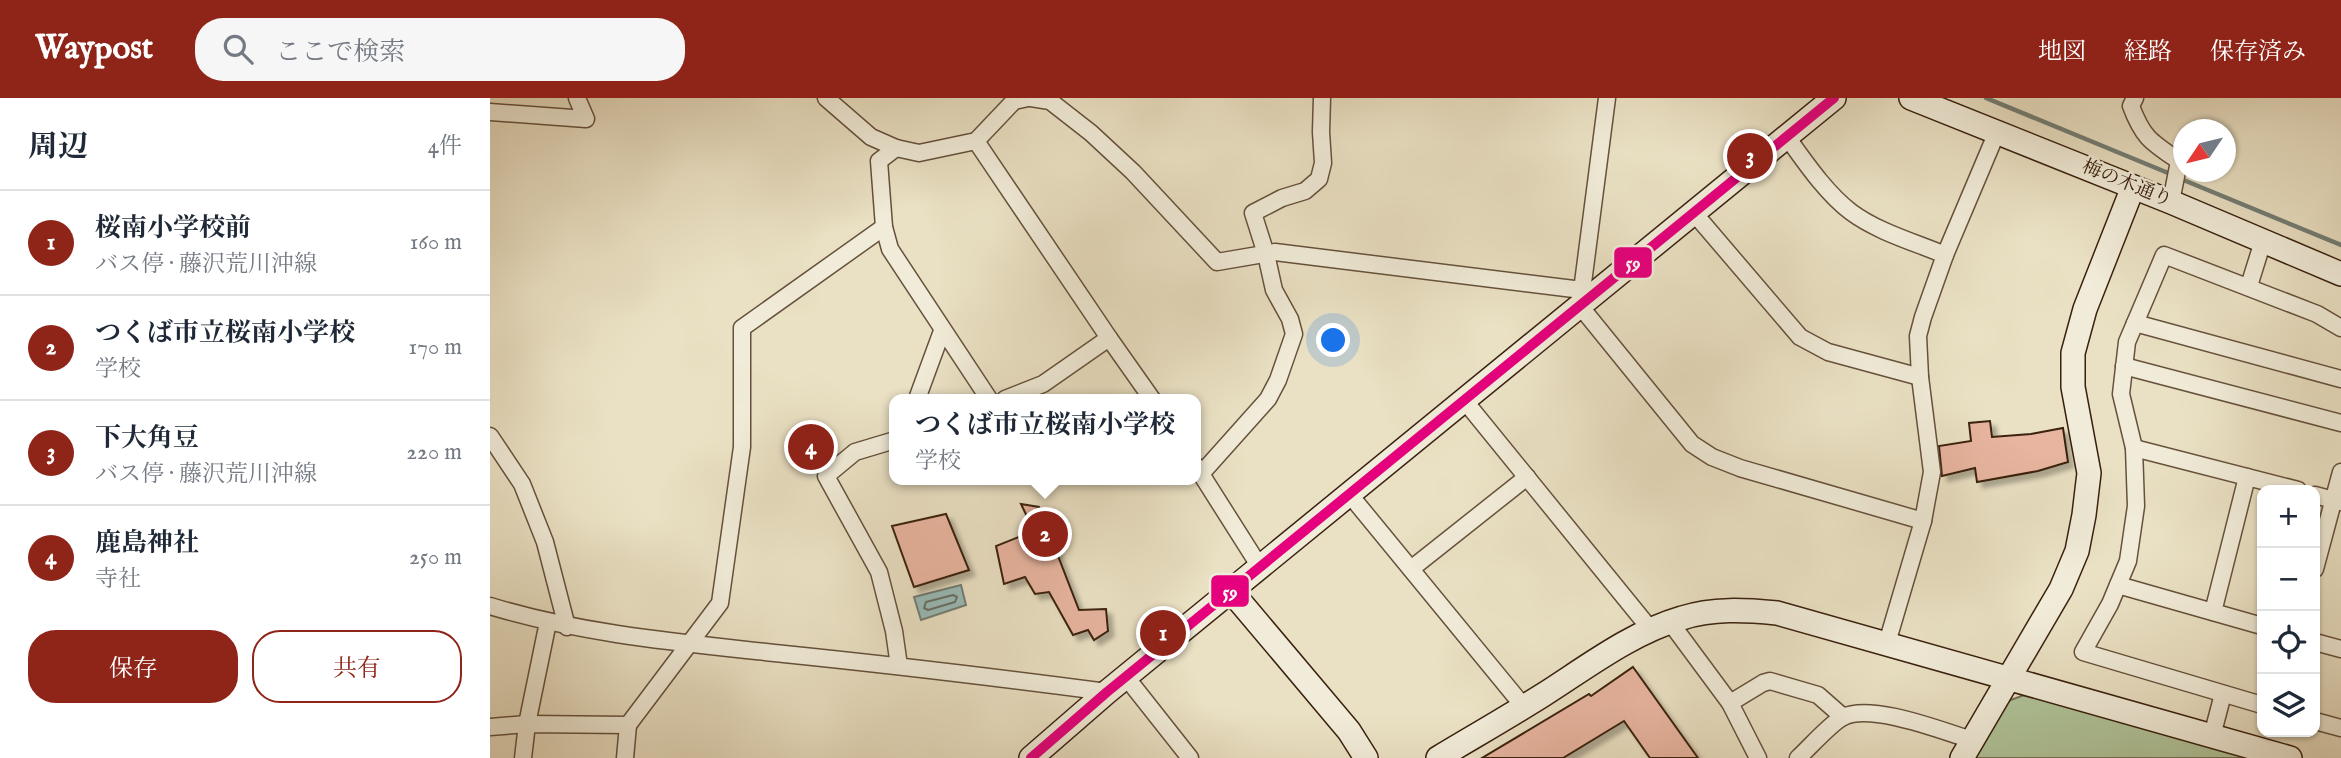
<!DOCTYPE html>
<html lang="ja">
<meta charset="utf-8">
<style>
:root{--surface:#fff;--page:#f6f6f7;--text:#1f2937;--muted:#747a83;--line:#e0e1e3;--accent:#8f2418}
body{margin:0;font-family:"IM FELL English","Noto Serif JP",serif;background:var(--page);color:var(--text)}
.controls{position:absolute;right:21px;bottom:21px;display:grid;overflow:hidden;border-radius:14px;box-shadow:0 2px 5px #0004}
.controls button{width:63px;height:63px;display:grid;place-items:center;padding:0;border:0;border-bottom:2px solid var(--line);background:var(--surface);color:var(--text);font:35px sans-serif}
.compass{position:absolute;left:1683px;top:21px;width:63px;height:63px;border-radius:50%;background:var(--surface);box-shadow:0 2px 5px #0004;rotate:235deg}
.you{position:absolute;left:844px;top:243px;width:24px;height:24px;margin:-18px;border:5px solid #fff;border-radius:50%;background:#1a73e8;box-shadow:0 0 0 10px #1a73e833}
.badge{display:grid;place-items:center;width:46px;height:46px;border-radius:50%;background:var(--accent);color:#fff;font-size:23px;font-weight:700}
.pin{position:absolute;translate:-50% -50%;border:4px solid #fff;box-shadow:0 2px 7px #0006}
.popup{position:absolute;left:399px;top:296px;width:312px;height:91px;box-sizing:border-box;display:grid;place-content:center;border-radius:14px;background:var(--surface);filter:drop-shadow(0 2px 5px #0005);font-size:23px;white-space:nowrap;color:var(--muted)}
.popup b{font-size:26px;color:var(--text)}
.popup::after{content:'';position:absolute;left:50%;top:100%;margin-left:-14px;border:14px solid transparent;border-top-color:var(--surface)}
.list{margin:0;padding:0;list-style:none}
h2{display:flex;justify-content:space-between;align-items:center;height:91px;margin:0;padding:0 28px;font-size:30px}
h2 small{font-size:23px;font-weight:400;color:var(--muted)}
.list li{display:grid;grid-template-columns:46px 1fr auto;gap:21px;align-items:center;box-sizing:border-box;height:105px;padding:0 28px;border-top:2px solid var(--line)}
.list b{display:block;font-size:26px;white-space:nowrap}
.list p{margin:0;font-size:23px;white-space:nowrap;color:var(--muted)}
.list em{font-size:23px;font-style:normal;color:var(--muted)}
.actions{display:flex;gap:14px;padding:21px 28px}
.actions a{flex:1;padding:16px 0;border:2px solid var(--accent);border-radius:28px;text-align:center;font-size:24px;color:var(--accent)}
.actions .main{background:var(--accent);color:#fff}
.icon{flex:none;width:38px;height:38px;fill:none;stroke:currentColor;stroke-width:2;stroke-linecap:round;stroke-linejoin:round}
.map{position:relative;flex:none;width:1851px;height:660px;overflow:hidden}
header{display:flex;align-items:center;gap:42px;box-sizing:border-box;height:98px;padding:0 35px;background:var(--accent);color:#fff}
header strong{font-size:33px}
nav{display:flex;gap:38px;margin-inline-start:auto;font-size:24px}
.search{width:490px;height:63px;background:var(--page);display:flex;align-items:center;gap:18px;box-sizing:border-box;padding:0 24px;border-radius:28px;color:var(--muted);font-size:26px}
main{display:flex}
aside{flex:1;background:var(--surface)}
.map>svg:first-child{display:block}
</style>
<header>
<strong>Waypost</strong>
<div class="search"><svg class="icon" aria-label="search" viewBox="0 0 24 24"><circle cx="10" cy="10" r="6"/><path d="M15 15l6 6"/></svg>ここで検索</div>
<nav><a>地図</a><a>経路</a><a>保存済み</a></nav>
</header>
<main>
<aside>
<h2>周辺<small>4件</small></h2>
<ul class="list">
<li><span class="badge">1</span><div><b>桜南小学校前</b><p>バス停 · 藤沢荒川沖線</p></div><em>160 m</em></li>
<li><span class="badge">2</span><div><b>つくば市立桜南小学校</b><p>学校</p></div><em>170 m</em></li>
<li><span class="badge">3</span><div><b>下大角豆</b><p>バス停 · 藤沢荒川沖線</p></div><em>220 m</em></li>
<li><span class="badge">4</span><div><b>鹿島神社</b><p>寺社</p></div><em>250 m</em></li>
</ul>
<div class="actions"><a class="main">保存</a><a>共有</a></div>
</aside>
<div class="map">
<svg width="1851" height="660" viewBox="0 0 1851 660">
<defs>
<filter id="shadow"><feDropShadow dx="5.5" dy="5.5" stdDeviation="2" flood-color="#0004"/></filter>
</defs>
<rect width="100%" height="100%" fill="#eae1c4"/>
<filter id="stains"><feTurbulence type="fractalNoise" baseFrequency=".00286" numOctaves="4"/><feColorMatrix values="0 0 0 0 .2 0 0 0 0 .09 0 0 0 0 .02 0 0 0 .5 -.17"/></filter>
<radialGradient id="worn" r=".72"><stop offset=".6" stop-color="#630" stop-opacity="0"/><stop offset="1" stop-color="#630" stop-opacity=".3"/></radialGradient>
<polygon fill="#b0c49a" stroke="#757254" stroke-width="2" points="1534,597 1761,660 1482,660 1510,606"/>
<polygon fill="#99bcb9" stroke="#737e75" stroke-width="2" points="471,487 476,507 431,522 424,499"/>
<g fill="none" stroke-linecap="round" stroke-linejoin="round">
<polygon stroke="#6a6e64" stroke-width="2" points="463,497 467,499 465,504 438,512 434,510 436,504"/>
<g stroke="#737e75" stroke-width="4.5">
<polyline points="1496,0 1683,77"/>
<polyline points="1691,81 1851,147"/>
</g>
</g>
<g fill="#e8b5a0" stroke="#3a210f" stroke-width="2" filter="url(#shadow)">
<polygon points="1500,323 1502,339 1541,336 1573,330 1578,364 1548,373 1487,384 1485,370 1452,378 1449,348 1481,343 1479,325"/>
<polygon points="323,341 329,351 319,357 313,347"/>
<polygon points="531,406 549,409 589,512 616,511 618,533 604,542 598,532 583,537 559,494 545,496 535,479 514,486 506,448 544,433"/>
<polygon points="456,416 479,472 424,489 402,428"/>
<polygon points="1143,569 1208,660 1160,660 1134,623 1073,660 992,660 1099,596 1101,598"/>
</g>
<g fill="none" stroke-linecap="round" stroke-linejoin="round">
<g stroke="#66513c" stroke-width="19">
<g id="street">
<polyline points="336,0 381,39 406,50 429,55 486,43 524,3 538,0"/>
<polyline points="541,0 560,3 601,35 643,74 727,164 785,154 1092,192"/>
<polyline points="1117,0 1090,208 1202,346 1222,359 1250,370 1433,423"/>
<path d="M1645 0 1641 8C1653 40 1661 44 1689 63L1681 104"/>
<polyline points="0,14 96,21 87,0"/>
<path d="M1297 39C1315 64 1336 95 1361 114 1388 134 1424 144 1455 157"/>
<polyline points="486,43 619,240"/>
<polyline points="406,50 389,63 394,129 400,151 499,301"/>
<polyline points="1204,115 1310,239 1338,254 1430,279"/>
<polyline points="1759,188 1773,143"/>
<polyline points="1645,225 1851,281"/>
<polyline points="1634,268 1851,325"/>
<polyline points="427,301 452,233"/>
<polyline points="515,301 553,286 619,240 662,301"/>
<polyline points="974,302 1161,532"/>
<polyline points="0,338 32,386 55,444 77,529"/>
<polyline points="405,342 365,354 336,378 389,474 404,533 409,568"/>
<polyline points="1644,350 1808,392"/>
<polyline points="706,368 770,469"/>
<polyline points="711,376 778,301 788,282 804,236 800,221 784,192 776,156 763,115 792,100 815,93 829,81 833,65 831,34 832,0"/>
<polyline points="860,397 1034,609"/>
<polyline points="1825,397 1851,404"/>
<polyline points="921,471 1037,379"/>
<polyline points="1825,471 1851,374"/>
<polyline points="1628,487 1772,528"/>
<path d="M0 508C95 537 195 545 294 556 402 567 510 580 617 594"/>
<polyline points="1723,514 1757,379"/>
<polyline points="1180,524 1240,605 1268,660"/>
<polyline points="1825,544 1851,551"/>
<polyline points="1397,545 1433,423 1442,374 1430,279 1428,238 1433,219 1455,157 1507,34"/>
<polyline points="636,579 700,660"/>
<polyline points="1240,605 1273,585 1280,583 1328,597 1353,619"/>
<polyline points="1772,607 1593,554 1620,506 1638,463 1646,408 1644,350 1631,296 1637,244 1674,157 1827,216 1851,230"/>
<polyline points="1825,623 1851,630"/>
<polyline points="0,629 37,626 138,627 230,505 252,349 252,230 394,129"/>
<polyline points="1722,638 1733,596"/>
<polyline points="33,660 37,626 58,524"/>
<polyline points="135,660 138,627"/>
<path d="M1308 660C1319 650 1341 625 1353 619 1382 605 1452 633 1482 642"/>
</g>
</g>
<g stroke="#3a210f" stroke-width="26">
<g id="secondary">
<polyline points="1421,0 1681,104 1851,176"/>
<polyline points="741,493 859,633 876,660"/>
<polyline points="541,660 617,594 1344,0"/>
<path d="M948 660C983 639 1018 619 1053 597 1097 569 1141 535 1192 520 1223 510 1255 512 1287 515L1800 660"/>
<polyline points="1472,660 1571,491 1587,453 1594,417 1599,375 1583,289 1583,255 1595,211 1643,89"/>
</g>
</g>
<use href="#street" stroke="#f1ecd9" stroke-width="16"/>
<use href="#secondary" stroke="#f1ecd9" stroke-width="23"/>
<g stroke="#f1ecd9" stroke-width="16">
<polyline id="bus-1" points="541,660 617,594 1344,0"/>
</g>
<use href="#bus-1" stroke="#e5007d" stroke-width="10"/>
</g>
<g text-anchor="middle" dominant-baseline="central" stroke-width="5" stroke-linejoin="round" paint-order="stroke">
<g font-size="19" fill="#3a210f" stroke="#f1ecd9">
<text transform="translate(1637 86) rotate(22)">梅の木通り</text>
</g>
</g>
<g stroke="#f1ecd9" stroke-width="2.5">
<rect x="1123" y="148" width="40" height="33" rx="7" fill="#e5007d"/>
<rect x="720" y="476" width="40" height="34" rx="7" fill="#e5007d"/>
</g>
<g font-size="19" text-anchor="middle" font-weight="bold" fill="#fff">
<text x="1143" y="171">59</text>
<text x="740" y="500">59</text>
</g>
<rect width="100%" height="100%" filter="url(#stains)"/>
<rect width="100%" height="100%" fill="url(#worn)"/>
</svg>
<div class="controls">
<button>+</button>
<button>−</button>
<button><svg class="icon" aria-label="locate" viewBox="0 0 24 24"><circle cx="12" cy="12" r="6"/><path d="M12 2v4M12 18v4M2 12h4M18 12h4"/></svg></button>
<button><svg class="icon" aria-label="layers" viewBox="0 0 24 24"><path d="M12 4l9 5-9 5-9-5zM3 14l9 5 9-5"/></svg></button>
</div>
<svg class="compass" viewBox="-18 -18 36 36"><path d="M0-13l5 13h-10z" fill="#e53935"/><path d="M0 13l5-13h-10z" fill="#747a83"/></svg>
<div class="you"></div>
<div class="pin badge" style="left:673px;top:535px">1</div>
<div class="pin badge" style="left:555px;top:436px">2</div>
<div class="popup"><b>つくば市立桜南小学校</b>学校</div>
<div class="pin badge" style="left:1260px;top:58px">3</div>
<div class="pin badge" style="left:321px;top:349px">4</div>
</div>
</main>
